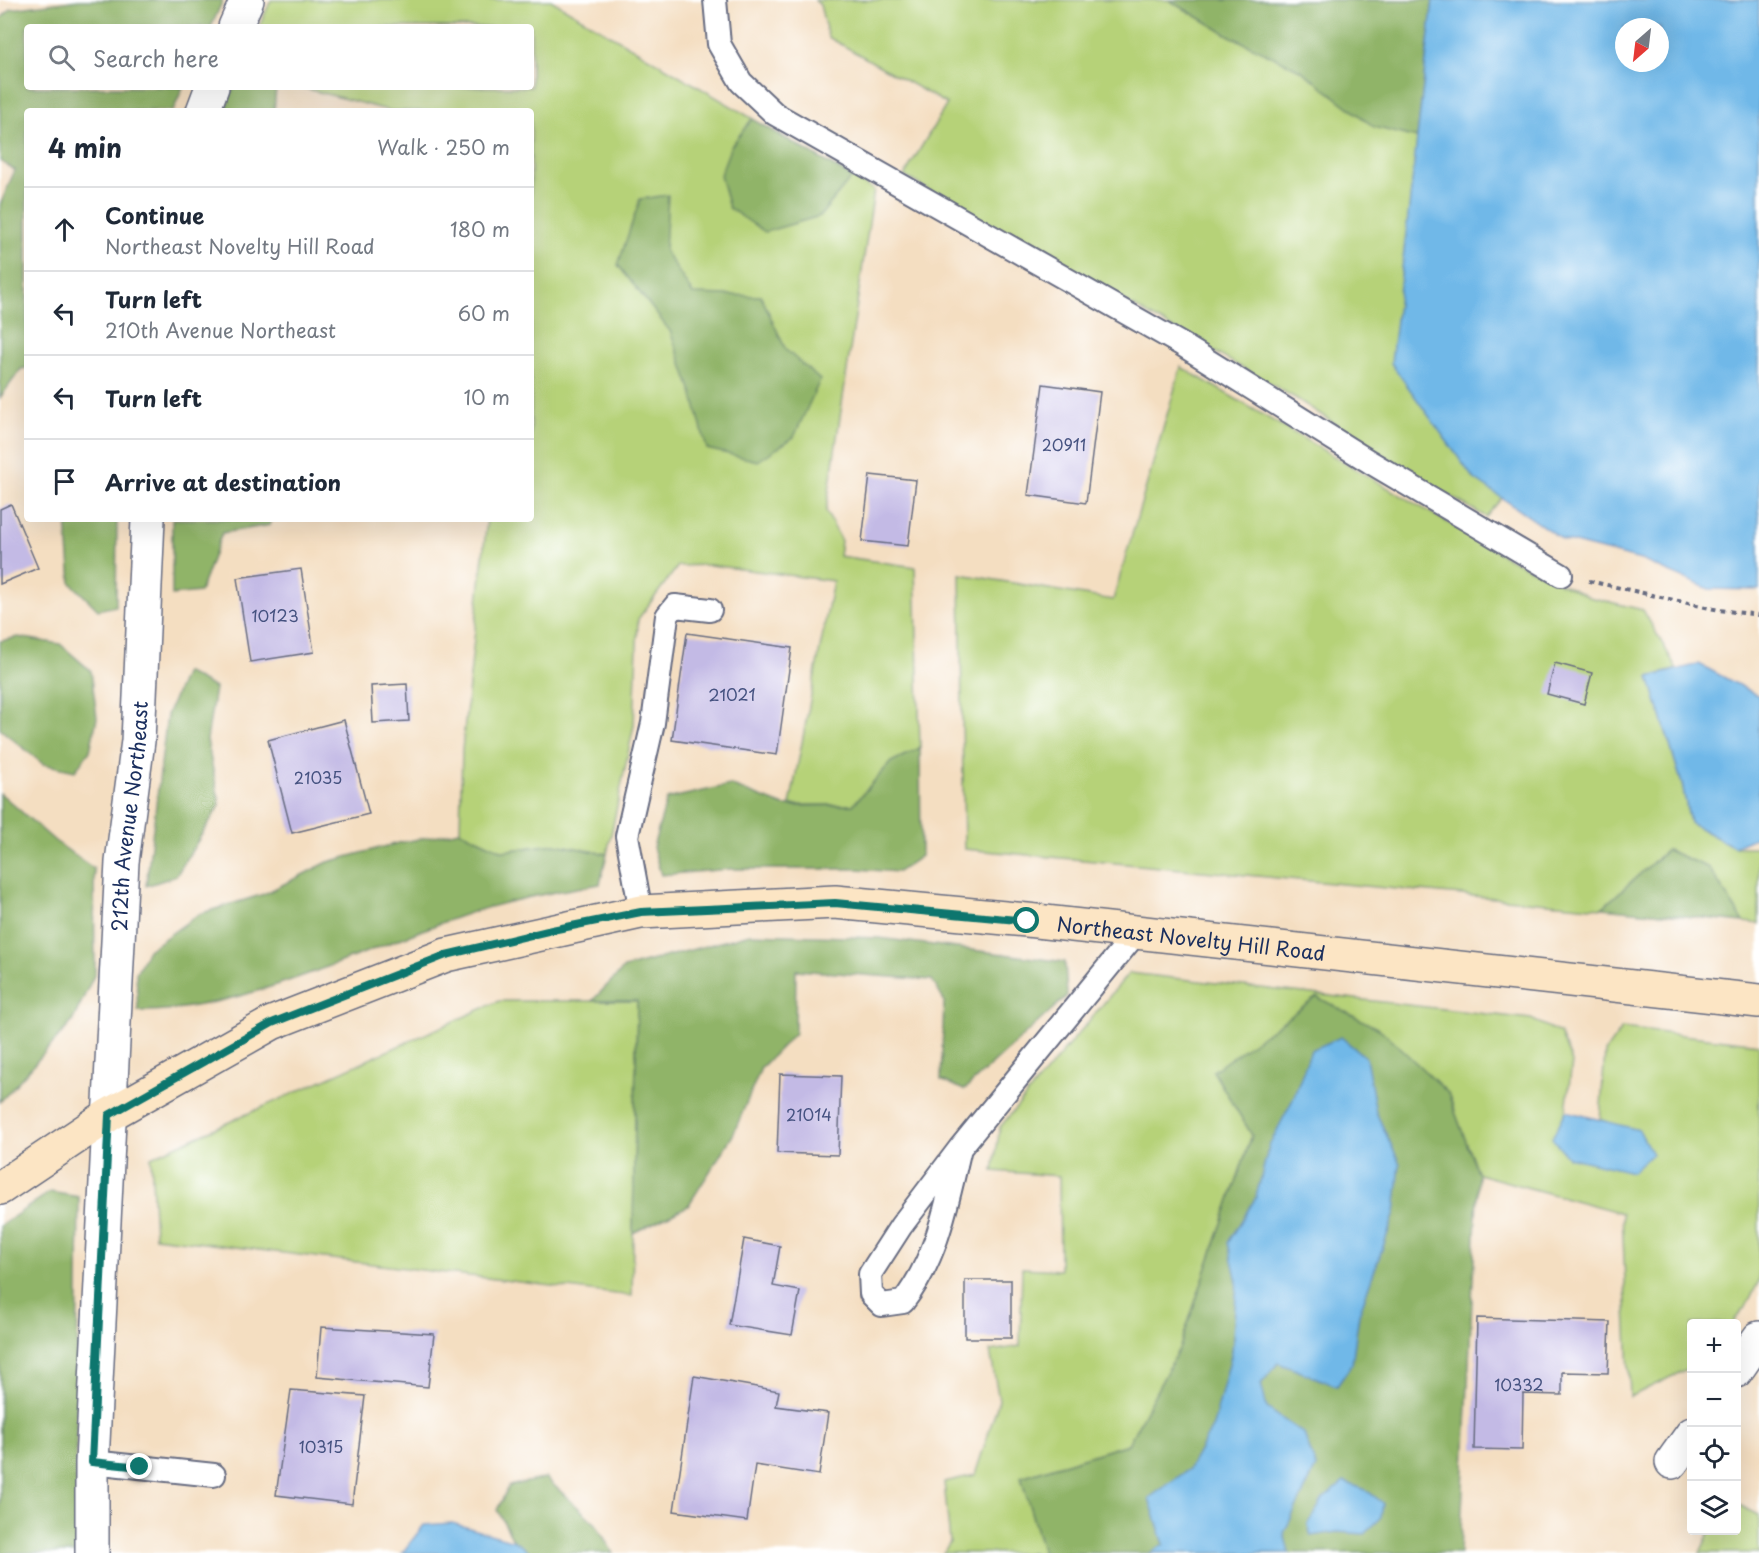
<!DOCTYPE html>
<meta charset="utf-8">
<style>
:root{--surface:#fff;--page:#f2f2f3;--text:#1f2937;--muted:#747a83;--line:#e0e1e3}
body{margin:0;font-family:"Playpen Sans",sans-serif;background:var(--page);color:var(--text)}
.controls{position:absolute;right:18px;bottom:18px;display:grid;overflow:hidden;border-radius:6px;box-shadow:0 6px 24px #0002}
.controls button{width:54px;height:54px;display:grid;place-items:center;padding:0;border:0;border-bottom:2px solid var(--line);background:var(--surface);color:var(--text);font:30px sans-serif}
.compass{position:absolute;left:1615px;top:18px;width:54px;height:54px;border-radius:50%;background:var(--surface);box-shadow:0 6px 24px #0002;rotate:208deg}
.stop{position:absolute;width:18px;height:18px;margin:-14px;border:4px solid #0f766e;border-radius:50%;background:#fff}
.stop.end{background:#0f766e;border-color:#fff;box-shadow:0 2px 6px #0008}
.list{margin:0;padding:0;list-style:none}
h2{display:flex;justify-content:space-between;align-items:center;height:78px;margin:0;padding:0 24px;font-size:26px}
h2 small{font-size:20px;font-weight:400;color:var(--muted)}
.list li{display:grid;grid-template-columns:39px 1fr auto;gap:18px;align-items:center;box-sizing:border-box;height:84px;padding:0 24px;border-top:2px solid var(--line)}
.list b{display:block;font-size:22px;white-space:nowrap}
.list p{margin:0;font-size:20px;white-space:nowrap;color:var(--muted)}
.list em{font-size:20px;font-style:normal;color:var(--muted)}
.icon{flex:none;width:33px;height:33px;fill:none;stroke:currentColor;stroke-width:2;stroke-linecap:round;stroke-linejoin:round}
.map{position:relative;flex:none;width:1759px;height:1553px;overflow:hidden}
.search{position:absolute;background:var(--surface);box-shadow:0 6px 24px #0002;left:24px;top:24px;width:510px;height:66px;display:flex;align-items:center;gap:15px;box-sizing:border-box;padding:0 21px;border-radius:6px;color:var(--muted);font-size:22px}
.panel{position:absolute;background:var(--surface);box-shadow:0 6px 24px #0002;left:24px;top:108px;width:510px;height:414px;border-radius:6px}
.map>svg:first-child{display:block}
</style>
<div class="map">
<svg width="1759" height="1553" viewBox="0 0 1759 1553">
<rect width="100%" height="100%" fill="#fff"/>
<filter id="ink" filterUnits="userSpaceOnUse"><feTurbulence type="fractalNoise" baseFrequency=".0167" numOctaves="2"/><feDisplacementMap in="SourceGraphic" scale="12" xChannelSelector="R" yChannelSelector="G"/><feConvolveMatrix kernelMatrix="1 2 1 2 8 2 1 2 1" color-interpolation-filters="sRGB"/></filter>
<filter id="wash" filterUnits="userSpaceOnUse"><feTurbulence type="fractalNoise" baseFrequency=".008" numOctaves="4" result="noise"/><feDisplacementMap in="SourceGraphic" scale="24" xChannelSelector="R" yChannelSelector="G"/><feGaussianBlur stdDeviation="1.35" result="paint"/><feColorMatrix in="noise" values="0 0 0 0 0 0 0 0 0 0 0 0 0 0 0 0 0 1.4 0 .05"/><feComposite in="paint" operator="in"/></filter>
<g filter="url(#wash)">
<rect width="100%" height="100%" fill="#f4dec1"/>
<g fill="#b6d278" stroke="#68806b" stroke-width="1.5">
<polygon points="271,0 551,0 874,190 826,511 841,541 839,556 915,567 920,748 891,762 853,805 790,805 833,581 710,565 678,566 638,619 634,725 607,854 555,844 503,851 460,831 462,750 487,519 531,519 531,111 391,111 300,87 531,87 531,27 259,27"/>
<polygon points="815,0 1169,0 1230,36 1303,0 1443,0 1506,493 1486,517 1420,479 1297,399 904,176 947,104 828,37 820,5"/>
<polygon points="1181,367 1510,559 1589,597 1643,610 1677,669 1649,677 1682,784 1690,823 1734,847 1759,847 1759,924 1744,922 1709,868 1667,850 1602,908 964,849 960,574 1113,600"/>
<polygon points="1129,973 1531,1019 1560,1033 1572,1062 1566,1111 1553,1138 1639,1131 1600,1120 1605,1052 1622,1028 1759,1044 1759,1281 1746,1306 1732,1323 1692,1324 1691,1367 1630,1397 1622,1213 1478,1174 1448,1093 1213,1071 1252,1135 1180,1347 1128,1444 1021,1477 1043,1553 943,1553 950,1542 944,1482 975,1475 999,1400 990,1351 1020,1346 1022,1268 1060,1270 1059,1176 993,1171 1000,1127"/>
<polygon points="499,1001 637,1001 632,1296 155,1237 151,1157"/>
<polygon points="1737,1504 1759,1515 1759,1553 1700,1553 1710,1531 1736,1530"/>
</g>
<g fill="#90b468" stroke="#567263" stroke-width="1.5">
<polygon points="79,0 223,0 211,27 27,27 27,87 183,87 173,111 27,111 27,368 21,369 0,398 0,205 15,170 0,161 0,19 11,9"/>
<polygon points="1169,0 1433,0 1417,138 1374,127 1302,71 1230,36"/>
<polygon points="234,87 276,87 274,111 225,111"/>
<polygon points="752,119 852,177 820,216 765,232 729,208 720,175 731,146"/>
<polygon points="668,195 665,251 693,294 761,296 786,350 820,380 794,437 758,461 707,449 692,392 670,331 618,265 640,199"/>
<polygon points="66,519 117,519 116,606 98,610 71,583"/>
<polygon points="172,519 270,519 270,525 222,533 200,592 172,595"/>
<polygon points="18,637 60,644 91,671 97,718 90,751 75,771 43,764 0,729 0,641"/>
<polygon points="185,672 215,688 207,740 220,805 176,876 146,886 167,715"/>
<polygon points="920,748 921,856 898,872 857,869 730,869 661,875 653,847 667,799 730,785 784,806 853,805 891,762"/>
<polygon points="0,793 55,841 94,869 95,973 72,1022 0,1102"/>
<path d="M460 831 503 851 555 844 607 854 600 884C553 892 503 901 458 917 364 950 237 1013 138 1011L136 973 148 950 199 914 264 894 328 862 398 843Z"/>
<polygon points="1667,850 1709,868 1744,922 1602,908"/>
<polygon points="750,934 879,938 1065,962 1067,996 964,1090 941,1080 944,1001 932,980 796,970 795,1033 761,1068 733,1135 688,1206 633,1233 637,1001 592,1001 624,968"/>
<polygon points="1317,997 1381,1030 1448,1093 1478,1174 1460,1553 1043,1553 1021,1477 1128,1444 1180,1347 1252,1135 1213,1071"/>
<polygon points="50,1192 79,1197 75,1553 0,1553 0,1226"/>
<polygon points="546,1478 596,1524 613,1553 532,1553 514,1541 497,1510 509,1486"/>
</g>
<g fill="#70b8e8" stroke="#4674a3" stroke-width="1.5" fill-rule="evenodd">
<path d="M1433 0H1759V590L1709 589 1641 560 1563 540 1473 478 1391 363ZM1624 27H1660V63H1624Z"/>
<polygon points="1699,664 1759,696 1759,836 1734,847 1690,823 1682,784 1649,677"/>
<polygon points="1341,1037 1366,1058 1376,1112 1400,1164 1395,1213 1359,1314 1352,1364 1337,1386 1278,1363 1261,1384 1267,1408 1304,1434 1316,1467 1284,1533 1289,1553 1150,1553 1164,1544 1149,1498 1189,1469 1213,1426 1232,1352 1237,1281 1228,1243 1256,1197 1269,1146 1293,1099 1311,1050"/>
<polygon points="1566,1111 1639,1130 1652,1154 1632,1172 1568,1157 1552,1138"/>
<polygon points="1344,1482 1366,1490 1383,1503 1381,1518 1364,1534 1337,1532 1311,1536 1308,1525 1323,1499"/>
<polygon points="452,1523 514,1541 532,1553 402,1553 424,1525"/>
</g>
<g id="blocks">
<g fill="#c3bae5">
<polygon points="1043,384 1100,392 1086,503 1028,495"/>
<polygon points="870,475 916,480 908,546 862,541"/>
<polygon points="11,504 38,568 0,584 0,509"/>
<polygon points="301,569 314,652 250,662 237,578"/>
<polygon points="687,633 792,648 777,755 672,740"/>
<polygon points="1555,663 1592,673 1584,704 1547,694"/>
<polygon points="407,684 409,721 373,723 371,686"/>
<polygon points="344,720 369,814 292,833 268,740"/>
<polygon points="780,1074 841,1076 838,1155 777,1153"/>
<polygon points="744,1239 780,1246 773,1286 800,1291 792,1335 729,1325"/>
<rect x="965" y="1280" width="46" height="58"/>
<polygon points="1477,1318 1610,1322 1608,1373 1562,1372 1562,1395 1523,1394 1522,1450 1474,1449"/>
<polygon points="321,1327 434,1334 428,1387 317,1377"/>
<polygon points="694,1376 779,1391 776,1406 828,1413 819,1475 755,1465 747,1521 674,1511"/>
<polygon points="291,1390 365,1396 352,1504 276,1495"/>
</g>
</g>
</g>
<g filter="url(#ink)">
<use href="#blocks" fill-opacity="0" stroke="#676c81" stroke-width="1.5"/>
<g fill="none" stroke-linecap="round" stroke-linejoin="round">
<g stroke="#676c81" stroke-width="26">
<g id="lane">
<polyline points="715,0 719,44 741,82 775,114 1181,344 1370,462 1561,575"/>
<polyline points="641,912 627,836 653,723 667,616 675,606 710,610"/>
<path d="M960 1148C947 1202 938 1257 903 1302L882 1305 871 1294 870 1274 901 1226 960 1148 1136 933"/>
<polyline points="92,1462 214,1475"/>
</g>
</g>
<g stroke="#676c81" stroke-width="36">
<g id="street">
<polyline points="235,27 247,0"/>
<polyline points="203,111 212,87"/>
<polyline points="1736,1371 1759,1338"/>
<polyline points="1672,1462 1692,1434"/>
<path id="s1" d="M92 1553V1462L122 862 138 741 148 519"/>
</g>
</g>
<g stroke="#676c81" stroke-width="36">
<g id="secondary">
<path id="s2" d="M0 1188 109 1115 272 1023 446 955 641 912 835 902 1027 920 1759 1001"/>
</g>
</g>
<polyline stroke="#676c81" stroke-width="4" stroke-dasharray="4.5 4.5" stroke-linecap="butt" points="1589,581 1719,610 1759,615"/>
<use href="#lane" stroke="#fff" stroke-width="22"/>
<use href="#street" stroke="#fff" stroke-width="33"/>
<use href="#secondary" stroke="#fce5c4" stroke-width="33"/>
</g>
</g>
<g fill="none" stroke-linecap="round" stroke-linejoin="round" filter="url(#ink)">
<polyline stroke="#0f766e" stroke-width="8" points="140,1467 92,1462 109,1115 272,1023 446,955 552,930 641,912 835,903 1027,921"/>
</g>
<g text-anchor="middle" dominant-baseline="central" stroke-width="6" stroke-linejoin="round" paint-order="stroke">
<g font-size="16" fill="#455280">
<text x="1064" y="444">20911</text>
<text x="275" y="615">10123</text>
<text x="732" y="694">21021</text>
<text x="318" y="777">21035</text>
<text x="809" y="1114">21014</text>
<text x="1519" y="1384">10332</text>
<text x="321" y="1446">10315</text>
</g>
<g font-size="20" fill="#1b2f5e" stroke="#fff">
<text stroke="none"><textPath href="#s1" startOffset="738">212th Avenue Northeast</textPath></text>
<text stroke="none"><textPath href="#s2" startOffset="1257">Northeast Novelty Hill Road</textPath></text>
</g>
</g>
</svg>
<div class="controls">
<button>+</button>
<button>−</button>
<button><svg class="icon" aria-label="locate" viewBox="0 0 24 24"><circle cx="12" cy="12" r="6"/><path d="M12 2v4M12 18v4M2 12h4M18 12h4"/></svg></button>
<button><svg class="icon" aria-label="layers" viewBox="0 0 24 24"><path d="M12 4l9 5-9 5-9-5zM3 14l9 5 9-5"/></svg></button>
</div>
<svg class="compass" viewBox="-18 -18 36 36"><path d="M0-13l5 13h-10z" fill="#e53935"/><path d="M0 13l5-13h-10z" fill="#747a83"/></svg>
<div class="stop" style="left:1027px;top:921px"></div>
<div class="stop end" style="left:140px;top:1467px"></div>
<div class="search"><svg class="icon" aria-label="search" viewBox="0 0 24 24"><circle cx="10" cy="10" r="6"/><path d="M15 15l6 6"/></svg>Search here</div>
<section class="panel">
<h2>4 min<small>Walk · 250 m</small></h2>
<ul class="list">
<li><svg class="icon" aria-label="ahead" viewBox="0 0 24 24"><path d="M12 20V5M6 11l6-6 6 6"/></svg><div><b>Continue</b><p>Northeast Novelty Hill Road</p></div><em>180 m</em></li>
<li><svg class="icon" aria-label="left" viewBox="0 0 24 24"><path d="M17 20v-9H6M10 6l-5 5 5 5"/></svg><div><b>Turn left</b><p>210th Avenue Northeast</p></div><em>60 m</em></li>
<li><svg class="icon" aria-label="left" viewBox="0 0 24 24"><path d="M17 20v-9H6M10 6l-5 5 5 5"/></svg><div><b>Turn left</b></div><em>10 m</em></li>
<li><svg class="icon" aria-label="arrive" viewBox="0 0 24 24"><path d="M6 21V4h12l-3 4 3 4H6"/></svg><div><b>Arrive at destination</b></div></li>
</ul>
</section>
</div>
